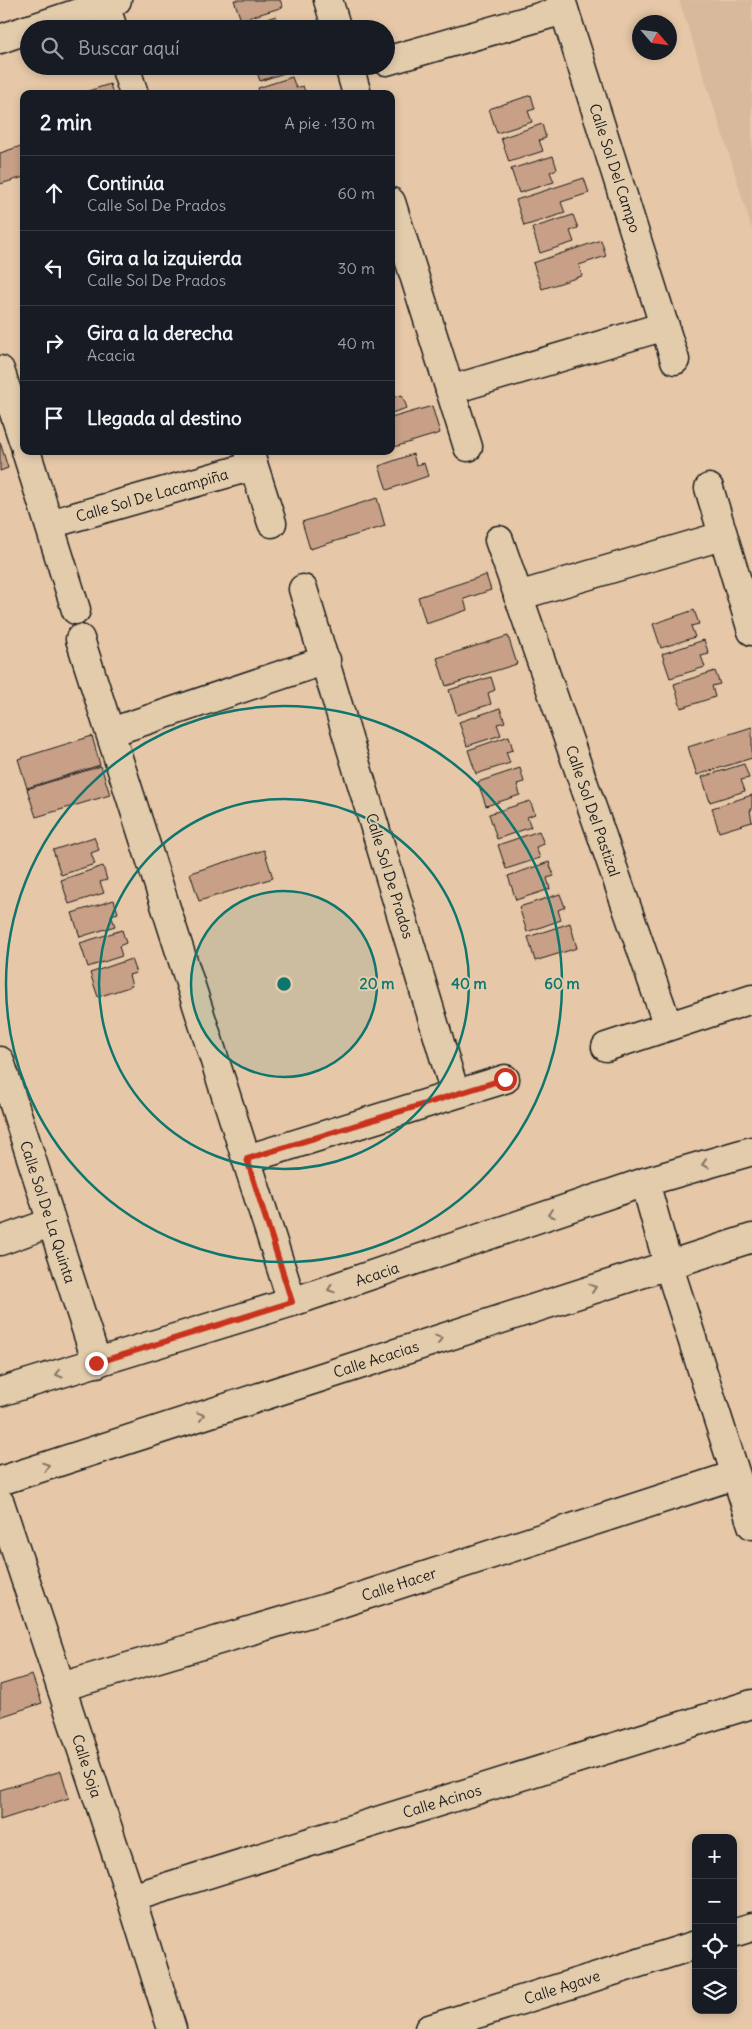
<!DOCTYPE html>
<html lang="es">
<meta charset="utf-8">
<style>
:root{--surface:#171b24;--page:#242831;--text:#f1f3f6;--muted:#9ea1a6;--line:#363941}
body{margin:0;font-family:Delius,sans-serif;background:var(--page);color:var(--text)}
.controls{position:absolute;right:15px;bottom:15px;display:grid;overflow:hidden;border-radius:10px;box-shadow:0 2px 8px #0003}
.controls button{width:45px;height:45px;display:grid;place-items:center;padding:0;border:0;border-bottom:1px solid var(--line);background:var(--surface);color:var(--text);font:25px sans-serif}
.compass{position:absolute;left:632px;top:15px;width:45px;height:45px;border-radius:50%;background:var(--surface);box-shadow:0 2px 8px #0003;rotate:118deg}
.stop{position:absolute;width:15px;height:15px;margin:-11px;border:4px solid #c8321e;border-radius:50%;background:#fff}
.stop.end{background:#c8321e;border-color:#fff;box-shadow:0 1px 5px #0008}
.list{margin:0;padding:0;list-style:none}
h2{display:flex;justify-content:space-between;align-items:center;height:65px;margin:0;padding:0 20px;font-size:21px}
h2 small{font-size:16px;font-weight:400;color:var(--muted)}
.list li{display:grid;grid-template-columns:32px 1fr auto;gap:15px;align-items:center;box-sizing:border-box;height:75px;padding:0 20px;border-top:1px solid var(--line)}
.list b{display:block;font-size:19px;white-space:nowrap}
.list p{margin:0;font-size:16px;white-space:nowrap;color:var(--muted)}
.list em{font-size:16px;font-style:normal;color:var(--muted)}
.icon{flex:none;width:28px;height:28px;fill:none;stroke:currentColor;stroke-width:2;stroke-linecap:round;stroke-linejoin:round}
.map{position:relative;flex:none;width:752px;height:2029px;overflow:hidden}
.search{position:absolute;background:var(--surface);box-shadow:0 2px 8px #0003;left:20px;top:20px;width:375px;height:55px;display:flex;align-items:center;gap:12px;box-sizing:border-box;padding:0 18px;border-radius:28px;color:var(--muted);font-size:19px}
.panel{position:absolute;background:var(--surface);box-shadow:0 2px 8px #0003;left:20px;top:90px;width:375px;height:365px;border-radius:10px}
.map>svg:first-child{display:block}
</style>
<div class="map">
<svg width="752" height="2029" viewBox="0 0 752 2029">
<rect width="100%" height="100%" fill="#e6c8a8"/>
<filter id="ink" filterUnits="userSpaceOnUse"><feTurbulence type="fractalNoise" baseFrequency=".02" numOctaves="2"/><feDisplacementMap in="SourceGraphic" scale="10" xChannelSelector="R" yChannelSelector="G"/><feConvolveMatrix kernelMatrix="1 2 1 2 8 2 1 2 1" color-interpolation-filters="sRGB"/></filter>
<g filter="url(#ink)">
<polygon fill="#d9b99b" points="679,0 752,0 752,230 729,154"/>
<g fill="#c7a087" stroke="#1c1c1c">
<polygon points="234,0 280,0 283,7 241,20"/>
<polygon points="276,16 279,26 287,24 288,29 242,29 241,27"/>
<polygon points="255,66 301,66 302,67 260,81"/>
<polygon points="292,77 296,88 303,86 306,94 260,94 258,88"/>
<polygon points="110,84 113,94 79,94"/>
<polygon points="531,95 535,109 528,111 532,122 497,133 489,109"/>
<polygon points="542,124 546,138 539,140 543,151 509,162 501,138"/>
<polygon points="24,145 24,177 0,184 0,153"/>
<polygon points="553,156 557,169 550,172 554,182 519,193 511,169"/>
<polygon points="584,178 589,193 561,202 565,213 524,226 516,200"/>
<polygon points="573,215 578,228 570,231 574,242 540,253 532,228"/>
<polygon points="601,240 606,256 579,265 582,276 542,289 533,263"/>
<polygon points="391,387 395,397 402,395 407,408 391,413"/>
<polygon points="432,406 440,433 391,448 391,418"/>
<polygon points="0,442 8,468 0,471"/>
<polygon points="413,454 416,465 424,463 428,476 387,490 379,466"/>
<polygon points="377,498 385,526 310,549 302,522"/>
<polygon points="486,575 491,590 464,599 467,610 426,624 418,597"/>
<polygon points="694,610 699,624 691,626 695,637 661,648 653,624"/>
<polygon points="508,636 517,664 446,686 437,658"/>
<polygon points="704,640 709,654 701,656 705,667 670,678 662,654"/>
<polygon points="715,671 720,684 712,686 715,697 681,708 674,684"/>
<polygon points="491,677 495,690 488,693 491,704 457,715 449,690"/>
<polygon points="500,708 505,722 497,724 501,735 467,746 459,722"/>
<polygon points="752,727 752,758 697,775 688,747"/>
<polygon points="92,736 100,765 27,788 18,759"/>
<polygon points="509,736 513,750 506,752 510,763 476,774 468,750"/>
<polygon points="744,764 749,778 741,780 745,791 710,802 702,777"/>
<polygon points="101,766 110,795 36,817 27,789"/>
<polygon points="520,768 524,782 517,784 520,795 486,806 478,782"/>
<polygon points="752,795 752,810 750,810 752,822 719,832 712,808"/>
<polygon points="530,801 535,814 527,817 531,827 497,839 489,814"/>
<polygon points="539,831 544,844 536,847 540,858 506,869 498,845"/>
<polygon points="94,837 99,850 91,853 95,864 61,875 53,850"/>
<polygon points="264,850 273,878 199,901 190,873"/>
<polygon points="549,862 554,876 547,878 550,889 516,900 508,876"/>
<polygon points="103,866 107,880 100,882 104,893 69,904 61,880"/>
<polygon points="560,894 565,907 558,910 561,920 527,932 519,907"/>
<polygon points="114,900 118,913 111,915 115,926 80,937 72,913"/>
<polygon points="570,923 577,948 535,961 528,937"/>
<polygon points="122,930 126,943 119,946 122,956 88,967 80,943"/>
<polygon points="131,959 136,973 129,975 132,986 98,997 90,973"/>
<polygon points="32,1675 42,1703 0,1717 0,1685"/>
<polygon points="61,1771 69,1798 0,1820 0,1790"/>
</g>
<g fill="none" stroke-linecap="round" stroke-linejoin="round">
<g stroke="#1c1c1c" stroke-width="31">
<g id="minor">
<polyline points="328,0 337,29"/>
<polyline points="561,0 675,360"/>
<polyline points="105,4 113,29"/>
<polyline points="30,29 117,0"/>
<polyline points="0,39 29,29"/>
<polyline points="386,61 564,10"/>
<polyline points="125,66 134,94"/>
<polyline points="349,66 357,94"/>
<polyline points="391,202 468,447"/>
<polyline points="0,370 24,443"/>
<polyline points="450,390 665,326"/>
<polyline points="26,451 76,610"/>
<polyline points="249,451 272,523"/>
<polyline points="709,488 752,631"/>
<polyline points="50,524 253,466"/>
<polyline points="499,540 668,1026"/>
<polyline points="303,589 455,1093"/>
<polyline points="518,596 722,536"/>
<polyline points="80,639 292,1302"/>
<polyline points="111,732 326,660"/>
<polyline points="606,1047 752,999"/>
<polyline points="0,1061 97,1363"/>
<polyline points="247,1159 505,1079"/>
<polyline points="645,1182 668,1264 752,1525"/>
<polyline points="0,1241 50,1223"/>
<polyline points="0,1392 292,1302 645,1182 752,1151"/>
<polyline points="0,1481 752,1238"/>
<polyline points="0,1503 131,1898 172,2029"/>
<polyline points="61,1687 326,1608 735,1475"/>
<polyline points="131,1898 752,1704"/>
<polyline points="733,1933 752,1927"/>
<polyline points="429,2029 696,1945"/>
</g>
</g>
<use href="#minor" stroke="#e3ccac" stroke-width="28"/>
</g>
<defs><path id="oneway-chevron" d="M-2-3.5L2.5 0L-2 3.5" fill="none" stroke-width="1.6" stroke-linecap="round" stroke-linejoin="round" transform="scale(1.25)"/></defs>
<g stroke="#807464">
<use href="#oneway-chevron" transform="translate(705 1164) rotate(163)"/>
<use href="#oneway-chevron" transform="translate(551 1214) rotate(161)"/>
<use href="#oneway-chevron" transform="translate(593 1288) rotate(-18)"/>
<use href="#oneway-chevron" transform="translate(331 1289) rotate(161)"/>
<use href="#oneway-chevron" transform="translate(439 1339) rotate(-18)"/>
<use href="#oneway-chevron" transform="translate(59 1374) rotate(163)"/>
<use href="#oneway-chevron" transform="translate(201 1416) rotate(-18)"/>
<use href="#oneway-chevron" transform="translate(46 1466) rotate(-18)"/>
</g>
</g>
<g fill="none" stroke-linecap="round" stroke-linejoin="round" filter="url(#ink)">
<polyline stroke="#c8321e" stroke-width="6" points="96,1363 292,1302 247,1159 505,1079"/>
</g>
<circle cx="284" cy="984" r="93" fill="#0f766e" fill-opacity=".12"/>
<g fill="none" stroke="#0f766e" stroke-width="2.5">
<circle cx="284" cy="984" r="93"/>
<circle cx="284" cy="984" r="185"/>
<circle cx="284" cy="984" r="278"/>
</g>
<g text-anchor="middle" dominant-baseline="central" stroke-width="4" stroke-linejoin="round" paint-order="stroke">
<g font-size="15" fill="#1c1c1c" stroke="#e3ccac">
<text transform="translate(615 168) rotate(72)">Calle Sol Del Campo</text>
<text transform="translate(152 495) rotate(-16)">Calle Sol De Lacampiña</text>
<text transform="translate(593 811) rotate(71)">Calle Sol Del Pastizal</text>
<text transform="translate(390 876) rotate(73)">Calle Sol De Prados</text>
<text transform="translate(48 1212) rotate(72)">Calle Sol De La Quinta</text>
<text transform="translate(377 1274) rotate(-19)">Acacia</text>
<text transform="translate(376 1359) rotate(-18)">Calle Acacias</text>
<text transform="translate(399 1584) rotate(-18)">Calle Hacer</text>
<text transform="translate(87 1766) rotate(72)">Calle Soja</text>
<text transform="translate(442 1801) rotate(-17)">Calle Acinos</text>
<text transform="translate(562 1987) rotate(-18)">Calle Agave</text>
</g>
</g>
<circle cx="284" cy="984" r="8" fill="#0f766e" stroke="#e3ccac" stroke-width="2.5"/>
<g font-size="15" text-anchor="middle" font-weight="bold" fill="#0f766e" stroke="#e3ccac" stroke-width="4" stroke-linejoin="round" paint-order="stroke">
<text x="377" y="989">20 m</text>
<text x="469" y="989">40 m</text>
<text x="562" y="989">60 m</text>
</g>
</svg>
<div class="controls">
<button>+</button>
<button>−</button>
<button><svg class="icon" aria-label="locate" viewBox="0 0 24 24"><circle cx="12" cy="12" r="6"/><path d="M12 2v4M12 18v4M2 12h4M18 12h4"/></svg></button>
<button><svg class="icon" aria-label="layers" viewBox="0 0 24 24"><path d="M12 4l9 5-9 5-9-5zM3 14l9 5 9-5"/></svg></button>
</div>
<svg class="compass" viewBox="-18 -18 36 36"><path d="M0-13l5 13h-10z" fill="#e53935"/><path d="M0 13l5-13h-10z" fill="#9ea1a6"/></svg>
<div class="stop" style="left:505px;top:1079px"></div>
<div class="stop end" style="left:96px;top:1363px"></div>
<div class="search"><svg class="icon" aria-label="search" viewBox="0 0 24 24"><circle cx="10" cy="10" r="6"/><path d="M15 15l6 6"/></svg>Buscar aquí</div>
<section class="panel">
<h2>2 min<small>A pie · 130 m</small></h2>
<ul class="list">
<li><svg class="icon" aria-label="ahead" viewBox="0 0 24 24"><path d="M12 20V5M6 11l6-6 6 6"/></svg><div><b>Continúa</b><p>Calle Sol De Prados</p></div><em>60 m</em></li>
<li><svg class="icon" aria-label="left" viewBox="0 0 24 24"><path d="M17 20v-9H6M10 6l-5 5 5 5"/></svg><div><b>Gira a la izquierda</b><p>Calle Sol De Prados</p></div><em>30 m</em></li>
<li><svg class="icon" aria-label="right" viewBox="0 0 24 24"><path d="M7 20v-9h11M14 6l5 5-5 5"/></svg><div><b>Gira a la derecha</b><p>Acacia</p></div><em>40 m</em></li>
<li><svg class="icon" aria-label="arrive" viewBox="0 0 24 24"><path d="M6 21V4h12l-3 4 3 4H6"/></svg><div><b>Llegada al destino</b></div></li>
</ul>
</section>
</div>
